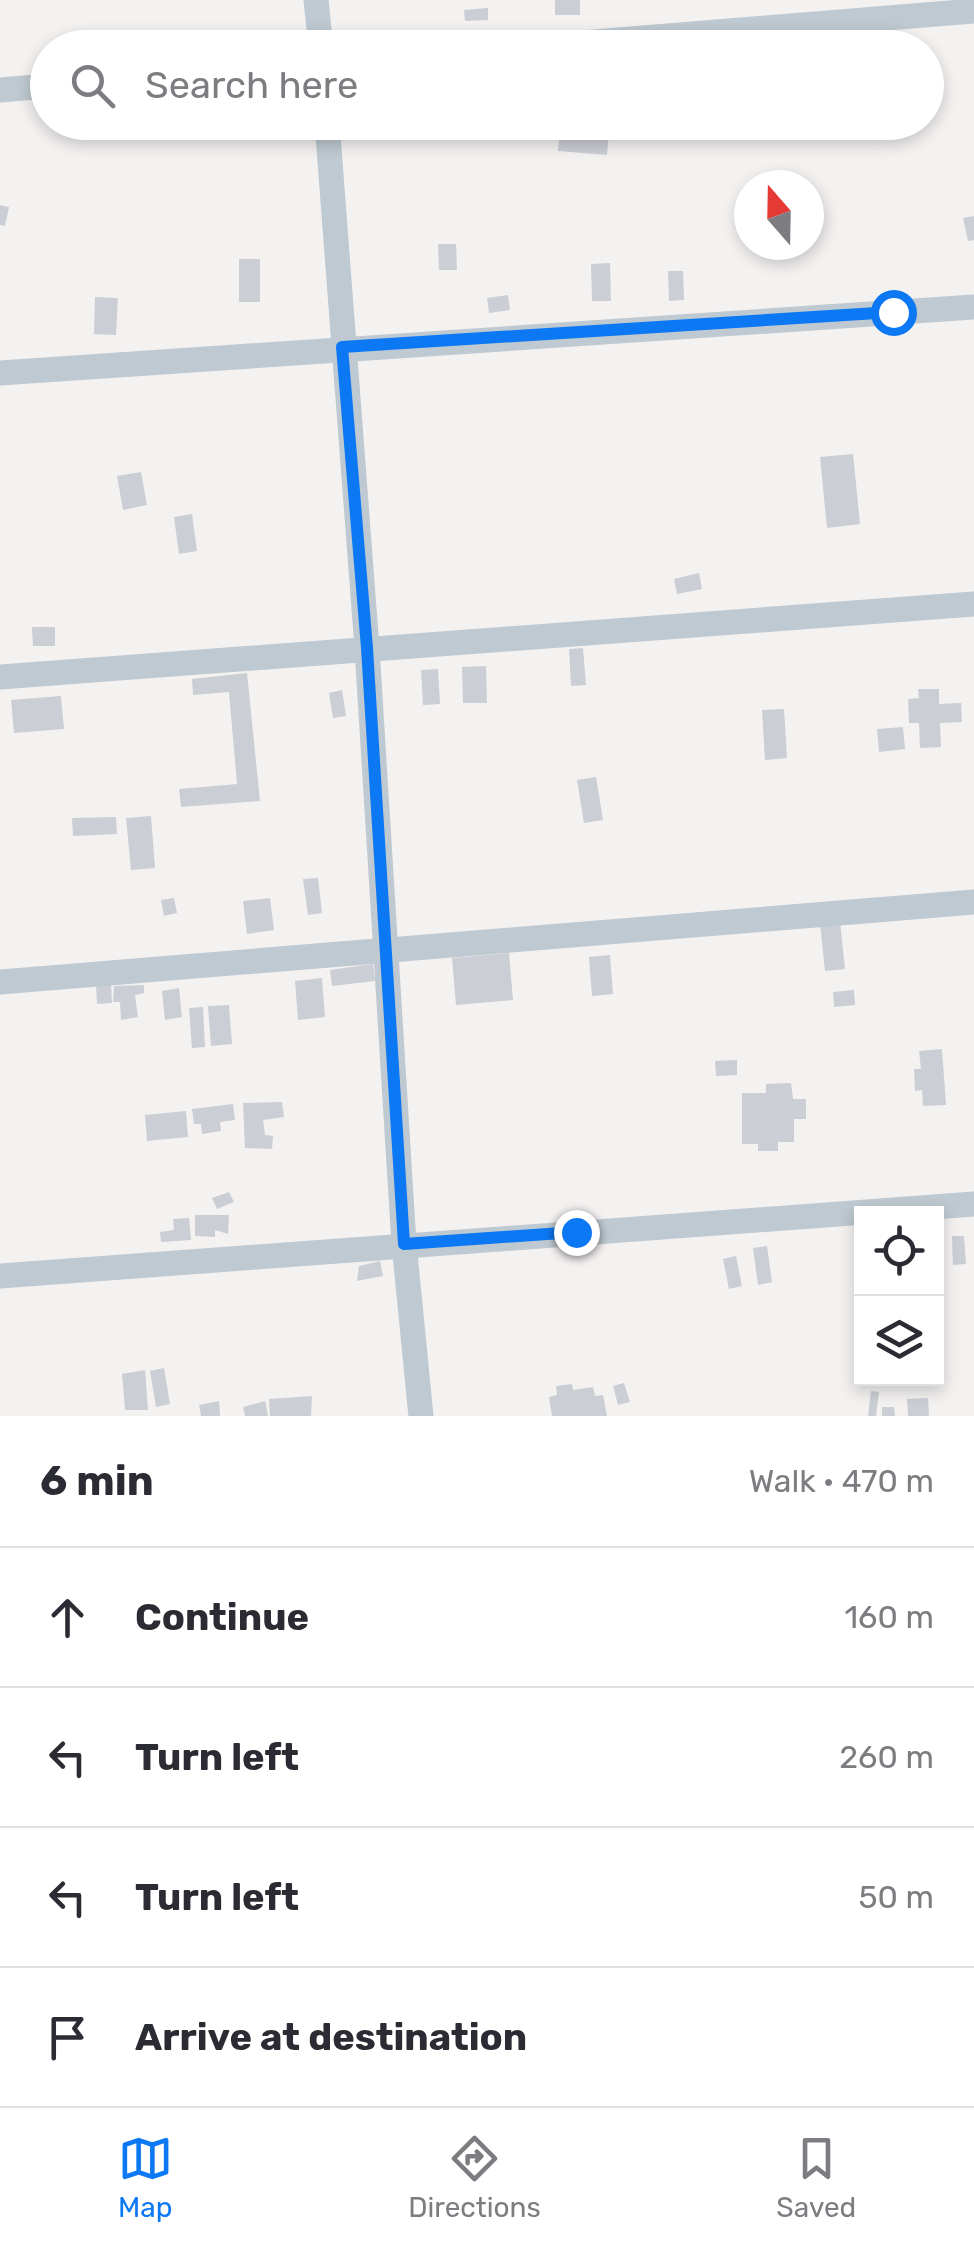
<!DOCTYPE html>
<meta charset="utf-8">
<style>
:root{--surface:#fff;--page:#f7f7f7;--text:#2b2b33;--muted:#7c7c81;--line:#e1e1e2;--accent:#0c78f3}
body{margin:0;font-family:Rubik,sans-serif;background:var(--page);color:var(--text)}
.controls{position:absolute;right:30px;bottom:30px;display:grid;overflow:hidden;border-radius:0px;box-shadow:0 5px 15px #0003}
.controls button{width:90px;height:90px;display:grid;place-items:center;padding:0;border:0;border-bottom:2px solid var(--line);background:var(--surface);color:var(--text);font:50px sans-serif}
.compass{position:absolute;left:734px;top:170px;width:90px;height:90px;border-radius:50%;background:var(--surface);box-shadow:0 5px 15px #0003;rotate:340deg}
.stop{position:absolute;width:30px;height:30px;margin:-22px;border:8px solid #0c78f3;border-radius:50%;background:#fff}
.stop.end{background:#0c78f3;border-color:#fff;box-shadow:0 2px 10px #0008}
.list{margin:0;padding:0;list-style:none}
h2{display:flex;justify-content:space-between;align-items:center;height:130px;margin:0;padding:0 40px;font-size:42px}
h2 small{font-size:32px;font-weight:400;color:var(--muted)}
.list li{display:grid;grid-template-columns:65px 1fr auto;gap:30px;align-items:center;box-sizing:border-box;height:140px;padding:0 40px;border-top:2px solid var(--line)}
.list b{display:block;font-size:38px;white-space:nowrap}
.list em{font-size:32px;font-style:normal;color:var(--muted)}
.icon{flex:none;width:55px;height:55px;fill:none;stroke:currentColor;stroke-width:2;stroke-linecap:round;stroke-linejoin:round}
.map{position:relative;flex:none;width:974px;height:1416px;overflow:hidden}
.search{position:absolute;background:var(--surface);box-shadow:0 5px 15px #0003;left:30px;right:30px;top:30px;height:110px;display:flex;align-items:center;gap:25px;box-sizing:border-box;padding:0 35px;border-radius:55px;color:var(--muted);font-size:38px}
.sheet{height:690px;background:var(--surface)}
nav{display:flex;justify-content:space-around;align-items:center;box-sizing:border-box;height:140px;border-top:2px solid var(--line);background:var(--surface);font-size:28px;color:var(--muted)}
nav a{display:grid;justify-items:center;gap:5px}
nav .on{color:var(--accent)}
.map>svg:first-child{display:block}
</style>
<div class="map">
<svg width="974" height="1416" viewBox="0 0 974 1416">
<rect width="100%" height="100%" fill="#f4f1f1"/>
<g fill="#cbced4">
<rect x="555" y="0" width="25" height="15"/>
<polygon points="488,8 488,20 465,21 464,10"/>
<polygon points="897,34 899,48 863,48 861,41"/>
<polygon points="749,43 750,48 715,48 715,44"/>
<polygon points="560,128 609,131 607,155 558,151"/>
<polygon points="0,205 9,207 5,226 0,225"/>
<polygon points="974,216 974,240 968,241 963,218"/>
<polygon points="438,244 456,244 457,270 439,270"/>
<rect x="239" y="259" width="21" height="43"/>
<polygon points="610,263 611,301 592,301 591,264"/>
<polygon points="668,271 683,271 684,300 669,301"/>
<polygon points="508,295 510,310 489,313 487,298"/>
<polygon points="95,297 118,298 116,335 94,334"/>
<polygon points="853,454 860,524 827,528 820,457"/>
<polygon points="141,472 147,505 123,510 117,476"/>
<polygon points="192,514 197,551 179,554 174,517"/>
<polygon points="699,573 702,589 677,594 674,579"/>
<polygon points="32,627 55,627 55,646 33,646"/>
<polygon points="583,648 586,685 571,686 569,649"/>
<polygon points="486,666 487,703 463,703 462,667"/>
<polygon points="438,669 440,704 423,705 421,670"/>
<polygon points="247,673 260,801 181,807 179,789 237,784 229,692 193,695 192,679"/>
<polygon points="918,689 939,689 939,704 961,703 962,722 940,723 941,747 920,748 919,723 909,723 908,699 919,698"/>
<polygon points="342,690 346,716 333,718 329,693"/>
<polygon points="61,696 64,729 14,733 11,700"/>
<polygon points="784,709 787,758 765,760 762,710"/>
<polygon points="903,727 905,749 879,752 877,729"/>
<polygon points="596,777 603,820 584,823 577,780"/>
<polygon points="151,816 155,868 131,870 126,818"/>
<polygon points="116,817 117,834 73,836 72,818"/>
<polygon points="318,878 322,913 308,915 303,879"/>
<polygon points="174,898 177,913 164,916 161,900"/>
<polygon points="270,898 274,930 247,934 243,901"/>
<polygon points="840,921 845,969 825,971 820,923"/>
<polygon points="509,953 513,1000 456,1005 452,958"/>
<polygon points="610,955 613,994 592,996 589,957"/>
<polygon points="373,964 375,981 332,986 330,970"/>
<polygon points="322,978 325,1017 298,1020 295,981"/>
<polygon points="111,984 112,1003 97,1004 96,985"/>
<polygon points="144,985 144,993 135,995 138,1017 121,1020 120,1002 113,1002 114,986"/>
<polygon points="179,988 182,1017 165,1020 162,991"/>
<polygon points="854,990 855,1005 834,1007 833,992"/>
<polygon points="229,1005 232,1044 211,1046 208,1006"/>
<polygon points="203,1007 205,1047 192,1048 189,1008"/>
<polygon points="942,1049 946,1105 923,1106 922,1090 915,1091 914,1069 921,1069 919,1051"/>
<polygon points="737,1060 737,1075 716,1076 715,1061"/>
<polygon points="791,1083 793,1099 806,1099 806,1119 794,1119 794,1142 778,1142 778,1151 758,1151 758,1144 742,1144 742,1093 766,1093 766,1084"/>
<polygon points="282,1102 284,1117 263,1120 265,1135 273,1136 272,1149 245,1148 243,1103"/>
<polygon points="233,1104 235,1120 220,1122 221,1131 202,1134 201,1124 194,1124 192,1109"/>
<polygon points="186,1111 188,1137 147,1141 145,1115"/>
<polygon points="229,1192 234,1202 217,1209 212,1198"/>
<polygon points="195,1215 229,1215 228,1234 215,1230 215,1237 195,1236"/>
<polygon points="189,1218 191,1240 161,1242 160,1232 174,1230 173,1219"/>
<polygon points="952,1236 964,1236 966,1264 953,1265"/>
<polygon points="767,1246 772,1282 758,1285 753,1248"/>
<polygon points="736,1256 742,1286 729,1289 723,1259"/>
<polygon points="380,1261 383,1276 357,1281 359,1266"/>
<polygon points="164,1368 170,1404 156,1407 150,1371"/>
<polygon points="145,1370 148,1410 125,1410 122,1374"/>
<polygon points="624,1383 630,1402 618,1405 613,1386"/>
<polygon points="572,1384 573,1390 593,1387 595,1396 603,1395 607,1416 552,1416 549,1397 557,1395 556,1386"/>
<polygon points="871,1391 879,1392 876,1416 868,1416"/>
<polygon points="312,1396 311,1416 270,1416 269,1399"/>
<polygon points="928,1398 929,1416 908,1416 907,1399"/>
<polygon points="219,1401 220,1416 201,1416 199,1405"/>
<polygon points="265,1401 268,1416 245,1416 243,1407"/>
<polygon points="882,1407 894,1407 895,1416 882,1416"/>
</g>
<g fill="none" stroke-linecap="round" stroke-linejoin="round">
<g stroke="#bec9d1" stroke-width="25">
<polyline points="316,0 321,48"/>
<polyline points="521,48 974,11"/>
<polyline points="0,90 48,86"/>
<polyline points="327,122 367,648 404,1244 421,1416"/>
<polyline points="0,373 974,307"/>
<polyline points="0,677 974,604"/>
<polyline points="0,982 974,902"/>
<polyline points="0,1276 974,1204"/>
</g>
</g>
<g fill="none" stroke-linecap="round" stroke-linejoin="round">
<polyline stroke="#0c78f3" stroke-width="12" points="576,1232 404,1244 367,648 342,347 893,312"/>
</g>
</svg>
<div class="controls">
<button><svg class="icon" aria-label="locate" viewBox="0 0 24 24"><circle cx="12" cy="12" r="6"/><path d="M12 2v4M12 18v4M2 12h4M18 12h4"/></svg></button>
<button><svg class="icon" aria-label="layers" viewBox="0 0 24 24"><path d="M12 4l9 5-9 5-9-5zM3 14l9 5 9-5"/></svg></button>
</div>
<svg class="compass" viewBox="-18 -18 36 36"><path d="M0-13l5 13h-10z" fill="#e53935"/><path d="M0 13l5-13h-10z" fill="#7c7c81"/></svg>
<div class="stop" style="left:893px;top:312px"></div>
<div class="stop end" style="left:576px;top:1232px"></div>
<div class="search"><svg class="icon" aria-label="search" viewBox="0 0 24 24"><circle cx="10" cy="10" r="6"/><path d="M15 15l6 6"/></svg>Search here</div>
</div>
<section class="sheet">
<h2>6 min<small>Walk · 470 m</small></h2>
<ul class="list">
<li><svg class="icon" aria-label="ahead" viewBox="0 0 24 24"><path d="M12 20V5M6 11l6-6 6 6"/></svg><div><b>Continue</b></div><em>160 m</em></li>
<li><svg class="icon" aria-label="left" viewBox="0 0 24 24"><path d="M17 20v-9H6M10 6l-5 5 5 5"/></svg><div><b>Turn left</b></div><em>260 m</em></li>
<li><svg class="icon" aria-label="left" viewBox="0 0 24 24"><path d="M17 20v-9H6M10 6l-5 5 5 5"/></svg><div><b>Turn left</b></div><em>50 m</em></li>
<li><svg class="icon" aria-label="arrive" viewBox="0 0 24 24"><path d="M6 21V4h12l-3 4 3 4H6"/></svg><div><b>Arrive at destination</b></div></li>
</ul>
</section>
<nav>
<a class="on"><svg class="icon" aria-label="map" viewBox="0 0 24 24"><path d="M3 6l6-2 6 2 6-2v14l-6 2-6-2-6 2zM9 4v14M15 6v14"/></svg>Map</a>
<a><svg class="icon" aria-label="directions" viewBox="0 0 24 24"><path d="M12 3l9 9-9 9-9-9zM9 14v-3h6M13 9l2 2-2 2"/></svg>Directions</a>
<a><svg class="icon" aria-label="saved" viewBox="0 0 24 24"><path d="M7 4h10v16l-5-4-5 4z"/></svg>Saved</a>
</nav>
